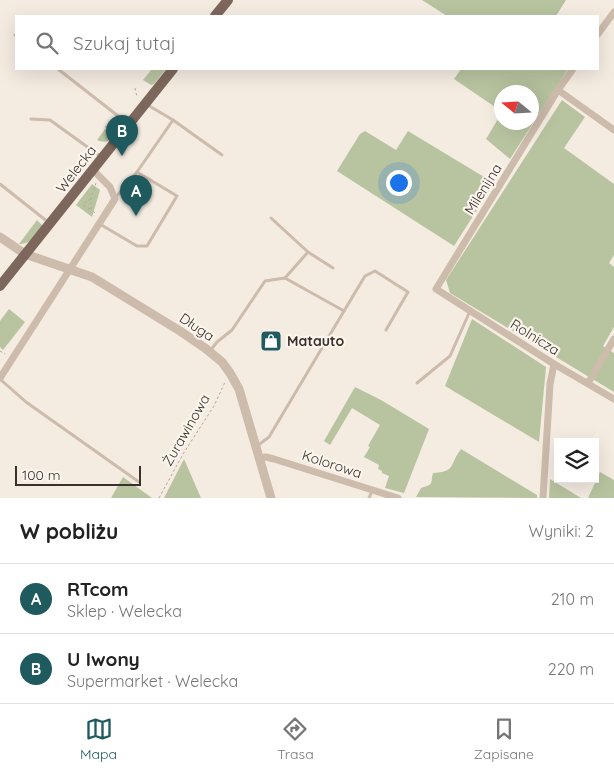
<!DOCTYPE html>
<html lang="pl">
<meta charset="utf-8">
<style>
:root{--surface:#fff;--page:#f2f2f2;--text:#222;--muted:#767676;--line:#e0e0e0;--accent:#1f5a5e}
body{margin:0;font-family:Quicksand,sans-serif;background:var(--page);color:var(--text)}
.controls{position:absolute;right:15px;bottom:15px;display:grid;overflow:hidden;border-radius:0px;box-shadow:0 5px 20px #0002}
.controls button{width:45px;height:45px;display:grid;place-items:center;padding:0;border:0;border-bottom:1px solid var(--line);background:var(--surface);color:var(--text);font:25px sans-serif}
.compass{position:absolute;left:494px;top:85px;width:45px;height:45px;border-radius:50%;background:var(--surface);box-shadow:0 5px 20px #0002;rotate:288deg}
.scale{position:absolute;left:15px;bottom:12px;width:126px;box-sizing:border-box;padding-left:5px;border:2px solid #3b302b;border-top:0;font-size:14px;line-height:18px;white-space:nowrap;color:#3b302b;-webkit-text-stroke:4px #fbf5ee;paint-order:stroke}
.you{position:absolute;left:398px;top:182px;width:18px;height:18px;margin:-12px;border:4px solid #fff;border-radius:50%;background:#1a73e8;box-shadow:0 0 0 8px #1a73e833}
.badge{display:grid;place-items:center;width:32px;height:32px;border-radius:50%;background:var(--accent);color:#fff;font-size:16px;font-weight:700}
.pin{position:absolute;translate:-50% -41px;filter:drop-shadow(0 1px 2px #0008)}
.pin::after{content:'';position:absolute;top:26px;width:18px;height:15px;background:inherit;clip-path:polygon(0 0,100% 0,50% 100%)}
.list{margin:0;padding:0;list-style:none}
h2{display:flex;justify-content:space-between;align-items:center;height:65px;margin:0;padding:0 20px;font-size:21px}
h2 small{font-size:16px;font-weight:400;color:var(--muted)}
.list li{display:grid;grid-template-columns:32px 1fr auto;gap:15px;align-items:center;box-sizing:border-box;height:70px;padding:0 20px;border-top:1px solid var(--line)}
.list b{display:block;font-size:19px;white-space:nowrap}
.list p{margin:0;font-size:16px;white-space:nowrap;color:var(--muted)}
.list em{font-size:16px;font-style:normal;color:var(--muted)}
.icon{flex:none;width:28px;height:28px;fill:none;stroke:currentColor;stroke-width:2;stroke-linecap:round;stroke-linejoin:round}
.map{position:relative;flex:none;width:614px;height:498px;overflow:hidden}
.search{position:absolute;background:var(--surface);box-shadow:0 5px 20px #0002;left:15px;right:15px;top:15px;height:55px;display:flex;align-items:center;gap:12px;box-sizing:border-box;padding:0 18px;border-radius:0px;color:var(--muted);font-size:19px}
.sheet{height:205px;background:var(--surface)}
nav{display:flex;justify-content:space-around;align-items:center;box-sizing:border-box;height:70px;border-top:1px solid var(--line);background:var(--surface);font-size:14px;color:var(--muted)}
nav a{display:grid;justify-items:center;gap:2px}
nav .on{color:var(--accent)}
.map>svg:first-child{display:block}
</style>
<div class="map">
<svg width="614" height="498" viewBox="0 0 614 498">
<rect width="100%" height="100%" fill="#f4ebe1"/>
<g fill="#b8c4a0">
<polygon points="422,0 566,0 556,16 447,16"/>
<polygon points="152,69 166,69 154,84 151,85 143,80"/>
<polygon points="461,69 568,69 510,159 486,139 501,114 502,122 532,122 532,92 502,92 501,111 454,79"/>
<polygon points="562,100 585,117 564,148 614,184 614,255 609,263 614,267 614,327 603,346 614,353 614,392 450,293 446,280"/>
<path d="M117 128C112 138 109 145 97 140L105 129Z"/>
<polygon points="365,131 396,150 408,131 494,183 454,246 337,171 360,134"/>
<polygon points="92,184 100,190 92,217 76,205"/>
<path d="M37 220 43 226C36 234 31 245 19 244Z"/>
<polygon points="9,309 25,322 3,350 0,347 0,321"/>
<polygon points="472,319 546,367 539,442 445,386"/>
<polygon points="355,387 381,400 429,429 404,493 385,488 389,476 382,473 382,471 378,469 379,465 364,457 370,447 368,446 380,425 352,408 330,445 324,441"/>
<path d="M461 449 537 495V498L416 497 421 488C435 484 430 484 433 473 456 472 449 465 461 449Z"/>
<polygon points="184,459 201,498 164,498"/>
<polygon points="600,472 614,480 614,498 588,498"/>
<polygon points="123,477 152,498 111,498"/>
<polygon points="550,479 581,498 549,498"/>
</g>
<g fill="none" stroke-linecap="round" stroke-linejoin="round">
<g stroke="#b9a596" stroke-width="1" stroke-dasharray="2.5 2.5" stroke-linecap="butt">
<polyline points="135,88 137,97"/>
<polyline points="105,127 115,126"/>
<polyline points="77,165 81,168"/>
<polyline points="90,209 84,206 84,203 91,199"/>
<polyline points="95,213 91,209 91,199 96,183"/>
<polyline points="0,351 5,354"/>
<polyline points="159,498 183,454 214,406 225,382"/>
</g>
<g stroke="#cdbbac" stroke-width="3">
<polyline points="15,35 16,36"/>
<polyline points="58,69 127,123"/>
<polyline points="146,104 173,120"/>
<polyline points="31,119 50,120 100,156"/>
<polyline points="137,172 173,120 222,155"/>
<polyline points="0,184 48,222"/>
<polyline points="271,218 308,252 285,278"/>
<polyline points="98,223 137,246 147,246 177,196 137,172 115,198"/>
<polyline points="308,252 333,268"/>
<polyline points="344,311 365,276 375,271 408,292 386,330"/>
<polyline points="210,351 217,342 232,330 265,281 285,278 344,311 269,437 257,446"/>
<polyline points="0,379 26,402 139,482"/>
<polyline points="417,383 450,356 470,311"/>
<polyline points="369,498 372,491"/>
</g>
<g stroke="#cdbbac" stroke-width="7">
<polyline points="598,34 614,12"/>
<polyline points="573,69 558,90 436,289 554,364 614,399"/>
<polyline points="558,90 614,130"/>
<polyline points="0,378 115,199 110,187 93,170"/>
<polyline points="588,383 614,339"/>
<polyline points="259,458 266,457 274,459 398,498"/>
<polyline points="543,498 550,384 554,364"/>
</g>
<polyline stroke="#cdbbac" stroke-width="9" points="0,237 25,254 92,277 180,331 205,348 222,362 230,373 239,389 271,498"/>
<g stroke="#7d675c" stroke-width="10">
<polyline points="215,16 228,0"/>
<polyline points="0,286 173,69"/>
</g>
</g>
<defs>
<g id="shop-square" transform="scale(1.125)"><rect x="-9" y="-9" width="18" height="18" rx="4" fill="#1f5a5e" stroke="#fbf5ee"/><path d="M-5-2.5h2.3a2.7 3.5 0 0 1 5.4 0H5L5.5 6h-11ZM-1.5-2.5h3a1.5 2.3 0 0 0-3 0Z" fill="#fff"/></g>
</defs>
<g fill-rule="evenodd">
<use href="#shop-square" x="271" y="341"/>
</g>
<g text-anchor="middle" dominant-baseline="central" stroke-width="4.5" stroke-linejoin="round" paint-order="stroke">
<g font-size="14" fill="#3b302b" stroke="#fbf5ee">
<text transform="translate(76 169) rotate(-52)">Welecka</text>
<text transform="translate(483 189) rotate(-58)">Milenijna</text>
<text transform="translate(197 327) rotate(34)">Długa</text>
<text transform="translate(535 337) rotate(32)">Rolnicza</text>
<text transform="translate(186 430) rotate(-60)">Żurawinowa</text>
<text transform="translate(332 464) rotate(18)">Kolorowa</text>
</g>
<g font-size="14" font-weight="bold" fill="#3b302b" stroke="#fbf5ee" text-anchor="start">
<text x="287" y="341">Matauto</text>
</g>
</g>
</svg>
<div class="controls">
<button><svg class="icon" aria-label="layers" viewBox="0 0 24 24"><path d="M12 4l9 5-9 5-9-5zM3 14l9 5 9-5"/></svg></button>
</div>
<svg class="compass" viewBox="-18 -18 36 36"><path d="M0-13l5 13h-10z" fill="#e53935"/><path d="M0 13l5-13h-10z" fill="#767676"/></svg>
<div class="scale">100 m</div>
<div class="you"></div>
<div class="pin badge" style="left:136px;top:216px">A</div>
<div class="pin badge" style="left:122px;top:156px">B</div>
<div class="search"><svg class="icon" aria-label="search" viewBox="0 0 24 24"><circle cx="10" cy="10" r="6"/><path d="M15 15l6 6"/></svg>Szukaj tutaj</div>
</div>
<section class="sheet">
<h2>W pobliżu<small>Wyniki: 2</small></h2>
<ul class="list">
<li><span class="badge">A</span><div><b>RTcom</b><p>Sklep · Welecka</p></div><em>210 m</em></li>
<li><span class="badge">B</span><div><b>U Iwony</b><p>Supermarket · Welecka</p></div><em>220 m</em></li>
</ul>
</section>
<nav>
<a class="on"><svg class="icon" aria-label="map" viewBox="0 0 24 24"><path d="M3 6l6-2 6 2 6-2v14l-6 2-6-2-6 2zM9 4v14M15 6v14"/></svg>Mapa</a>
<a><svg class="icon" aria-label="directions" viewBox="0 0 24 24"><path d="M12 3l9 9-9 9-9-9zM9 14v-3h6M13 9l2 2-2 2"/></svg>Trasa</a>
<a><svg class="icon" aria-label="saved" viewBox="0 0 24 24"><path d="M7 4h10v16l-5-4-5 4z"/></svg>Zapisane</a>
</nav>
